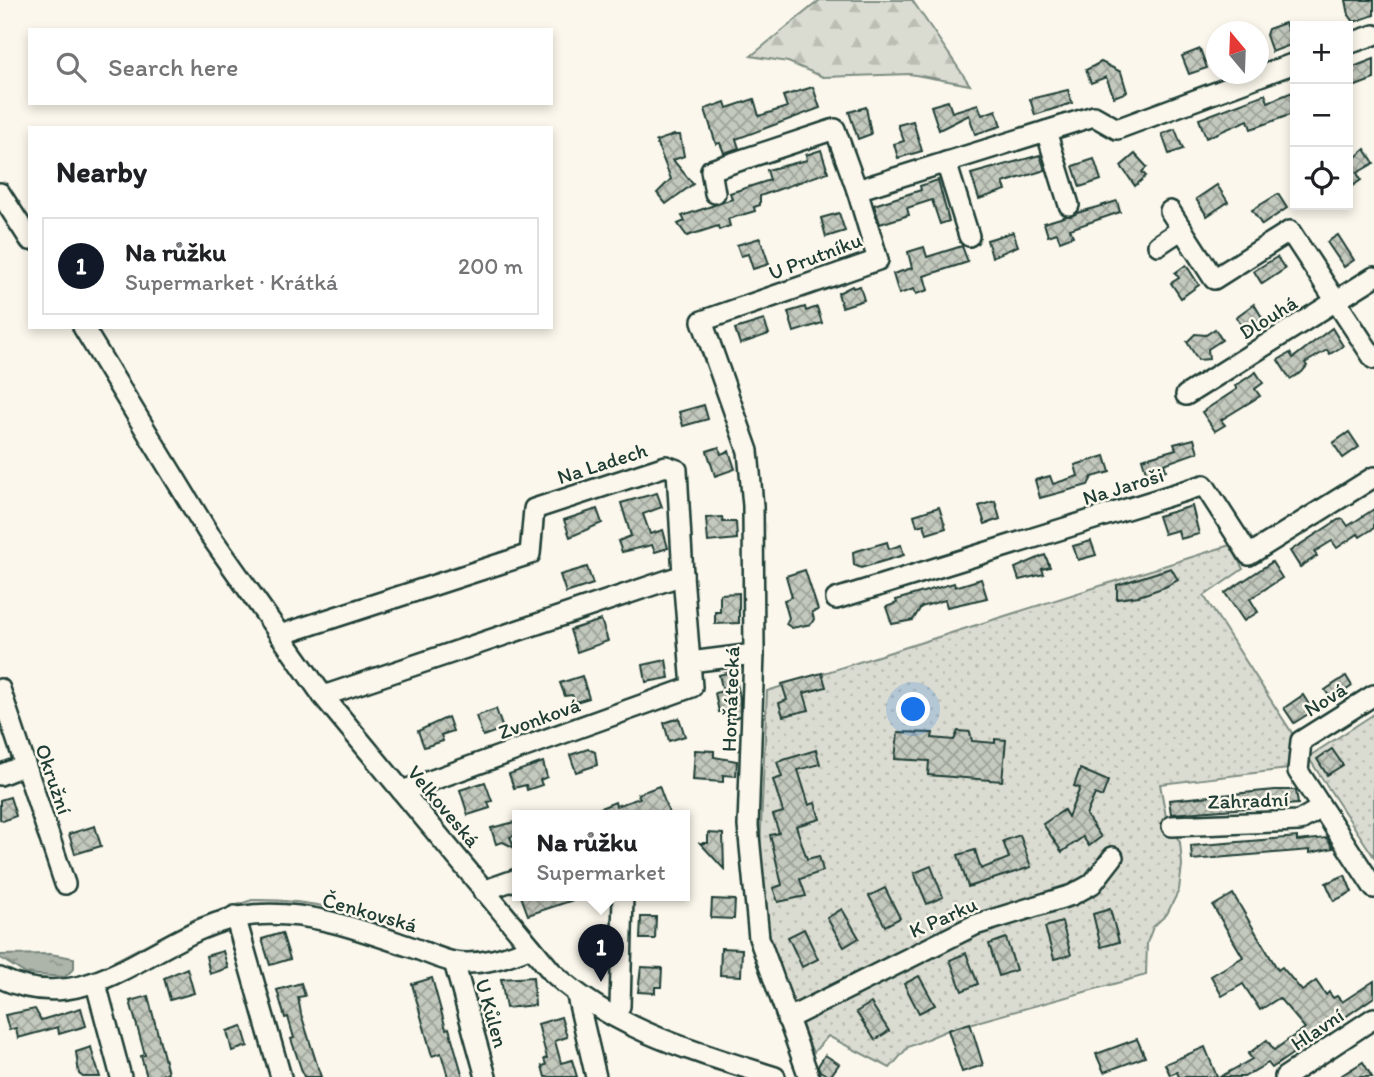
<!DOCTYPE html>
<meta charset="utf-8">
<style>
:root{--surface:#fff;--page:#f2f2f2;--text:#202124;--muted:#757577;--line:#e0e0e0;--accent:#111827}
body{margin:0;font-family:Itim,sans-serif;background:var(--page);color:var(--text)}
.controls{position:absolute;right:21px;top:21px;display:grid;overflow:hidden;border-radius:0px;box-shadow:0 4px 10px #0003}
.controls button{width:63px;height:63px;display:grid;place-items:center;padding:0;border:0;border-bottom:2px solid var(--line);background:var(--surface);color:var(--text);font:35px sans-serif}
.compass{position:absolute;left:1206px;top:21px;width:63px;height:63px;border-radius:50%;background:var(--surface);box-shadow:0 4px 10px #0003;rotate:341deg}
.you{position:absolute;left:914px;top:710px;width:24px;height:24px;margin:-18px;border:5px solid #fff;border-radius:50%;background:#1a73e8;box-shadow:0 0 0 10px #1a73e833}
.badge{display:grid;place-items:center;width:46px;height:46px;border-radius:50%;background:var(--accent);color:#fff;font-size:23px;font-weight:700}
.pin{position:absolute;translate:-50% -58px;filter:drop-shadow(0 2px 4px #0008)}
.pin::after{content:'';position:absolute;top:37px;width:24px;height:21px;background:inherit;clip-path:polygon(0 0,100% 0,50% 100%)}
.popup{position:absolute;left:512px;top:810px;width:178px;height:91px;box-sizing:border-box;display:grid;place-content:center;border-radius:0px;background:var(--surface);filter:drop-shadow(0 2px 5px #0005);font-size:23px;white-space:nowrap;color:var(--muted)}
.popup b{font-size:26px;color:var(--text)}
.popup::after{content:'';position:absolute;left:50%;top:100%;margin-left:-14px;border:14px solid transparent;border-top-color:var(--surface)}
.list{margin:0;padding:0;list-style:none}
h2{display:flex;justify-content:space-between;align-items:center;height:91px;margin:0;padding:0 28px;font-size:30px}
h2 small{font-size:23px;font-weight:400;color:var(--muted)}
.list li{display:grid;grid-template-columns:46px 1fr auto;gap:21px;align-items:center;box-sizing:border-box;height:98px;margin:0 14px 14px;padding:0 14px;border:2px solid var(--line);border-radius:0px}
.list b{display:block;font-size:26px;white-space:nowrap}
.list p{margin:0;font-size:23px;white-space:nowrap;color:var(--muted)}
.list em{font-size:23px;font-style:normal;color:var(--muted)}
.icon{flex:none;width:38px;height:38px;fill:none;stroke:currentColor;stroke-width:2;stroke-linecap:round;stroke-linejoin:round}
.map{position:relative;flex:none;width:1374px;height:1077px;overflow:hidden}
.search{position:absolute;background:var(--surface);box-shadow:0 4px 10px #0003;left:28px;top:28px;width:525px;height:77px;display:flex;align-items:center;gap:18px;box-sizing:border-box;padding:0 24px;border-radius:0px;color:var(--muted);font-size:26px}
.panel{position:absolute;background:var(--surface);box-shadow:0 4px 10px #0003;left:28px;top:126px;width:525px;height:203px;border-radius:0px}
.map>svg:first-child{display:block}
</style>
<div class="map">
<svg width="1374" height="1077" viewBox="0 0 1374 1077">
<defs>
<pattern id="grass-tufts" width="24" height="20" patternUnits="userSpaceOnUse" patternTransform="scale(1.75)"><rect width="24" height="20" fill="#dbdcd1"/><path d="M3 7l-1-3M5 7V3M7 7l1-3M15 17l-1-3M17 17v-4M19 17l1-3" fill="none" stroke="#bcbeb4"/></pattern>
<pattern id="forest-firs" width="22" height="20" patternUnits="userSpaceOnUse" patternTransform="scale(1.75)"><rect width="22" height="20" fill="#dbdcd1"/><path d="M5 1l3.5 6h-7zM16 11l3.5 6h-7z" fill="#bcbeb4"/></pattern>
<pattern id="garden-dots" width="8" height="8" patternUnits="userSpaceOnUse" patternTransform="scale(1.75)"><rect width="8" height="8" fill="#dbdcd1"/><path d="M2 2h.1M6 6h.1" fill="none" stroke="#bcbeb4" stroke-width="1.8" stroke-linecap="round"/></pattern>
<pattern id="water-ripples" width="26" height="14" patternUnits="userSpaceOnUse" patternTransform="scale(1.75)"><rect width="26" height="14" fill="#adb4aa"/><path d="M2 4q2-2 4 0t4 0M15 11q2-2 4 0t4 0" fill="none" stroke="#8c948b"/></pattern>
<pattern id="building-cross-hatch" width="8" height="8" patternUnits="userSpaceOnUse" patternTransform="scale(1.75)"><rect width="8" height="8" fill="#c4c9be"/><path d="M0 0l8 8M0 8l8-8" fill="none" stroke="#9fa49b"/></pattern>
</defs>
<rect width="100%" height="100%" fill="#fbf7ec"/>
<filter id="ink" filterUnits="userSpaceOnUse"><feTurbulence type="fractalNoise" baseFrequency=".0143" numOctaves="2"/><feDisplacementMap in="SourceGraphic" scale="14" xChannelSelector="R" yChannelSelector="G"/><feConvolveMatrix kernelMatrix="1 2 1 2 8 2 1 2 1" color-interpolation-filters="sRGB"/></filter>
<g filter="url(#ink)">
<path fill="url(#grass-tufts)" stroke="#7d8c82" stroke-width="2" d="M252 900C316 899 352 911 410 938L325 910 271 906 106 970 105 966 195 919Z"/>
<polygon fill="url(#forest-firs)" stroke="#7d8c82" stroke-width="2" points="820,0 912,0 970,85 910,74 823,77 788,62 751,56"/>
<g fill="url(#garden-dots)" stroke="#7d8c82" stroke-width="2">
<polygon points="1230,545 1243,569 1204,596 1292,733 1288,769 1160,784 1167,822 1180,842 1182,865 1179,890 1167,914 1153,927 1147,943 1146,975 948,1030 908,1047 890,1068 828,1036 813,1053 771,944 759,872 767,691"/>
<polygon points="1374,714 1374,857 1308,757"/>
</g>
<polygon fill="url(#water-ripples)" stroke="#74847b" stroke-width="2" points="50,954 74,958 74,968 65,977 26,974 0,958 0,955"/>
<g fill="url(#building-cross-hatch)" stroke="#1f3d34" stroke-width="2">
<polygon points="1346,0 1374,0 1374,15 1354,22 1349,15"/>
<polygon points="1285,23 1293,44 1272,52 1266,35 1268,29"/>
<polygon points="1200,49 1207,68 1189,74 1182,56"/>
<polygon points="1374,59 1374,79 1348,89 1348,69"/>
<polygon points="1101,62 1121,72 1127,92 1114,97 1106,77 1091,83 1086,70"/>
<polygon points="813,87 820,108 736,139 739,148 724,153 720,143 716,144 705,109 725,102 727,108 754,99 759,116 787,107 783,96"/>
<polygon points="1068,90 1072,103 1035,115 1030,99"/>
<polygon points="1295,91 1295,113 1251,129 1248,120 1206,138 1199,119 1265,94 1268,102"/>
<polygon points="948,101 952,112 978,104 982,115 996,110 1001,126 975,134 969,115 939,130 931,106"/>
<polygon points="866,107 871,134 858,139 849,112"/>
<polygon points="913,121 922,151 898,158 894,144 904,141 898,125"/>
<polygon points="1175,129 1183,149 1169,154 1162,134"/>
<polygon points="674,135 680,135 684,156 673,160 693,184 666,204 657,193 671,179 656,141"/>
<polygon points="1365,149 1374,163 1357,173 1361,180 1348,189 1348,158 1350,162"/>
<polygon points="821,150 828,172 760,196 760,205 754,207 755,211 728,219 730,226 719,230 718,226 687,236 678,224 685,221 682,216 732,199 730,193 770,180 767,170 807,160 806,155"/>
<polygon points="1135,154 1147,167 1142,172 1146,176 1135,186 1121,166"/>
<polygon points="1040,155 1045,170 1003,183 1006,190 979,199 971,174"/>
<polygon points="1094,159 1101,180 1080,187 1073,166"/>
<polygon points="938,180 949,221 940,224 932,200 907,208 909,215 880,224 874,205 921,190 920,186"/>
<polygon points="1217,185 1228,202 1207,216 1196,199"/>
<polygon points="1278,194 1287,208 1262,225 1252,210"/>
<polygon points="1117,201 1120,212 1070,229 1073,236 1060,241 1057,233 1048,236 1044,223"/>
<polygon points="839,213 845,231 826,237 821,218"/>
<polygon points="1013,232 1018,246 992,257 987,240"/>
<polygon points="1338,235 1354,260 1344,267 1327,242"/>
<polygon points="760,238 769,264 753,269 748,254 741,256 737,245"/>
<polygon points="962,246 968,262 924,276 928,290 916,294 914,289 899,294 893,274 912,268 908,252 924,247 927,257"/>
<polygon points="1277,257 1285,269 1262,284 1254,271"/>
<polygon points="1186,265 1199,285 1181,298 1171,283 1179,278 1175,273"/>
<polygon points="852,286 853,288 860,286 864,300 842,307 838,293"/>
<polygon points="1254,304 1263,319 1245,331 1236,317"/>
<polygon points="805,307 806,311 817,307 822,323 794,332 788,312"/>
<polygon points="764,320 769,334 740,344 735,329"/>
<polygon points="1332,328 1343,346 1330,354 1327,350 1305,363 1307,366 1302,372 1290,379 1278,360 1290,353 1293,358"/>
<polygon points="1215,329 1222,340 1208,349 1209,359 1198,360 1187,342 1195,334 1206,335"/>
<polygon points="1256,372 1263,383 1255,389 1260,396 1221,420 1225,425 1215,431 1202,412 1237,389 1235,386"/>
<polygon points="704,405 708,419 683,426 679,412"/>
<polygon points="1349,432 1359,447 1343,458 1333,443"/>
<polygon points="1194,439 1198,452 1164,464 1166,470 1147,475 1142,459 1176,449 1174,444"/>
<polygon points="719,447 721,454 729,451 735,469 715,476 707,451"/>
<polygon points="1105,456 1110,472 1092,477 1088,485 1040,498 1035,480 1050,476 1053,484 1078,476 1075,465"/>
<polygon points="657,493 662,507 643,514 650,534 663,530 668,548 655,552 652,545 622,552 618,541 631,536 621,503"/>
<polygon points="995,501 1000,519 985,524 979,506"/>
<polygon points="1192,506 1199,534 1180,539 1178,530 1164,534 1158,516"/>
<polygon points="939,507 946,528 927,534 924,524 917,526 914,515"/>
<polygon points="597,509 602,523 570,537 564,520"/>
<polygon points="1374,509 1374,528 1360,537 1358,534 1337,548 1332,541 1314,552 1317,556 1300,567 1290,551 1338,520 1343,519 1348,526"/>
<polygon points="722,517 723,522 736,522 737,539 708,542 706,518"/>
<polygon points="1091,541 1096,555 1078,560 1073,546"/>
<polygon points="887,542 889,549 901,545 904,555 861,568 854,565 853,552"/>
<polygon points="1045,555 1050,567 1042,569 1044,574 1019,580 1015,568"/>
<polygon points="1272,562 1282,578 1250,599 1258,612 1244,621 1225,593"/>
<polygon points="587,567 593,584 566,593 560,575"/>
<polygon points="1171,568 1178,580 1165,587 1139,596 1117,599 1117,585"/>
<polygon points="805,570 818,610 812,612 814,619 811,624 792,628 786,624 789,618 784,600 792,597 786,576"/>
<polygon points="981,579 987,598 947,607 945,600 921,607 913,620 892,624 886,607 897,603 896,600 954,583 955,587"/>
<polygon points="739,593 739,623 715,624 715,612 720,612 720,594"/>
<polygon points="601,620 608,641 577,652 570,630"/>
<polygon points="666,660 669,678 646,682 643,665"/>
<polygon points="734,671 740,697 740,716 731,719 729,710 719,712 715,693 723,691 719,675"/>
<polygon points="822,673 826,687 804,693 809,710 783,716 779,703 787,700 782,684"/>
<polygon points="582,676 589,698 576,702 572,695 565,696 560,683"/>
<polygon points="1346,676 1352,686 1332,700 1325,690"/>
<polygon points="1303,695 1313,711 1294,723 1284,708"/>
<polygon points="496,709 503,729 483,736 476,716"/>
<polygon points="448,717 453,731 441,735 443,741 424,747 418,731"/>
<polygon points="679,718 685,736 669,741 664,723"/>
<polygon points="958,731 970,732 972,741 995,743 995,739 1006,740 1002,781 928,775 929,761 895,759 898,732 933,733 932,738 954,740"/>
<polygon points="588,749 595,752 597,765 576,772 570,755"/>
<polygon points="1332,749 1343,765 1327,775 1317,759"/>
<polygon points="695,750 714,751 714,757 737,761 736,776 723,775 723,782 693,780"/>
<polygon points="816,750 820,764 798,770 809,805 815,803 820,819 796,826 807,859 819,856 823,871 800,879 806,896 778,902 773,888 782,885 770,835 779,833 773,815 783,812 773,780 782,777 777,762"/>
<polygon points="543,762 547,777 540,780 542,785 527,790 526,785 514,788 509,774"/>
<polygon points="1080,769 1108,781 1102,797 1095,794 1086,815 1101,837 1089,846 1083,837 1062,852 1043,824 1064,810 1068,817 1080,788 1074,786"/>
<polygon points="485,782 492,801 488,802 490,808 468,815 460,790"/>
<polygon points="659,786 670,816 581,816 615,802 616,806 640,798 638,794"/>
<polygon points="1275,790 1296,790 1298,804 1171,814 1169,800"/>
<polygon points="10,797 16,816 3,821 0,819 0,800"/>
<polygon points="515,822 517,835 510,837 515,848 503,842 496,844 491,828"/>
<polygon points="95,826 101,846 75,854 69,834"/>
<polygon points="708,833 723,834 724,869 700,843 708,843"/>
<polygon points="1020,835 1031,867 968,887 958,855 975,850 981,869 1009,858 1003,841"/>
<polygon points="1297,837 1297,841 1327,838 1333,848 1310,853 1310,850 1192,860 1191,846"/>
<polygon points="931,866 943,897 927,904 914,873"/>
<polygon points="1345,875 1352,892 1334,901 1326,883"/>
<polygon points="885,888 900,918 885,926 869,896"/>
<polygon points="1233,894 1278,970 1282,967 1302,991 1316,981 1326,995 1329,992 1333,998 1337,996 1342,1002 1374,981 1374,997 1272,1068 1268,1063 1244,1077 1220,1077 1252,1059 1248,1054 1267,1040 1274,1050 1305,1028 1279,998 1260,1010 1243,984 1222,996 1211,976 1243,957 1213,906"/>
<polygon points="521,896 579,896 579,898 528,915"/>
<polygon points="712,899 735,900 734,919 711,918"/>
<polygon points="842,909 859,938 844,947 827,918"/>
<polygon points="1110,909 1119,942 1101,947 1093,914"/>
<polygon points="641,917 656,917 655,939 640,939"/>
<polygon points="1062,922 1071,955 1054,959 1045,927"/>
<polygon points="594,928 608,929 607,955 589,953 590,935 593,935"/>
<polygon points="804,929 818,959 802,967 788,937"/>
<polygon points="282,933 290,959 270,965 262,939"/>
<polygon points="1006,938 1016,970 999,976 989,944"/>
<polygon points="721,948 742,949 741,976 720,975"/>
<polygon points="223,951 228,968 210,974 206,956"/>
<polygon points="966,953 978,984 962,991 950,960"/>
<polygon points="641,967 662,968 661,987 655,987 655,993 638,992"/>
<polygon points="187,968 194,993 170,1000 164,978"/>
<polygon points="919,976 935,1005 919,1013 904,984"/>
<polygon points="533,977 535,1005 506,1008 501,979"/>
<polygon points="432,978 446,1029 449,1028 463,1077 448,1077 441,1053 432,1056 412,984"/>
<polygon points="301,983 305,996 298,997 301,1014 321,1077 304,1077 291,1039 294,1038 288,1017 285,1018 277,990"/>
<polygon points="148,996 168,1073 154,1077 147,1077 141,1056 145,1055 130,1001"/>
<polygon points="871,1003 889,1031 875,1040 856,1012"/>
<polygon points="81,1008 86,1026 59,1034 58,1027 18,1038 16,1028 9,1030 5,1015 35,1009 41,1020"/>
<polygon points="561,1017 567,1037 555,1041 561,1063 572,1060 577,1077 545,1077 542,1066 546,1065 544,1059 547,1058 538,1024"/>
<polygon points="970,1023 983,1065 962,1072 948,1030"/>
<polygon points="242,1026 248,1046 232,1051 227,1031"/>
<polygon points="1137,1039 1145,1057 1104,1072 1096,1054"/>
<polygon points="91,1047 93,1055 100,1077 83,1077 79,1074 76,1052"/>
<polygon points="1205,1047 1217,1077 1179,1077 1177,1072 1170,1075 1165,1064"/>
<polygon points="825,1055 839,1064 830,1077 820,1071 818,1066"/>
<polygon points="1363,1062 1372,1077 1339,1077"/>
</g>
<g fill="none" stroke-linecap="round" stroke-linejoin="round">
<g stroke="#1f3d34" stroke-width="24">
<g id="minor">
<polyline points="1348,44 1374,35"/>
<polyline points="1046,131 1069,205"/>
<polyline points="946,162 969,236"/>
<polyline points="0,193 30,240"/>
<polyline points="715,193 711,170 835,129 857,190 1094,116 1117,129 1295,63"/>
<polyline points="1170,211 1214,279 1290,231 1374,359"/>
<polyline points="1158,245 1182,229"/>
<path d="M83 327 207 531 323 696 552 972C613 1030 696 1052 775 1077"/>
<polyline points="1186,395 1374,277"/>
<polyline points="836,599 1204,485 1249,555 1374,477"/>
<polyline points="280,635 530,554 534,509 666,466 677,470 683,575 323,696"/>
<polyline points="690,662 754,654"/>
<polyline points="0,689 65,884"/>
<polyline points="1374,695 1301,741 1298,771 1374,888"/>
<polyline points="0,775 25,765"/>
<polyline points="402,791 692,687 683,575"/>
<polyline points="1172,826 1299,821 1321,808"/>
<polyline points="483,891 517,879"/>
<polyline points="235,916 281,1077"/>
<polyline points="454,962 486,1077"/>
<path d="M0 978C98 1024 162 923 253 915 308 910 358 929 408 946 423 951 439 959 454 962 481 966 507 957 531 947"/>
<polyline points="96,984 121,1077"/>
<polyline points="577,996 596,1077"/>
<polyline points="615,1016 620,1006 623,896"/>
<polyline points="787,1019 975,925 1072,895 1092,884 1113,857"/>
<polyline points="809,1077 759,938 748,826 754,654 753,506 748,451 702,321 878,260 857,190"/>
<polyline points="1285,1077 1374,1018"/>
</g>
</g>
<use href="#minor" stroke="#fbf7ec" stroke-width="19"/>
</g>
</g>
<g text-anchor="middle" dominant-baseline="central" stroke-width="5" stroke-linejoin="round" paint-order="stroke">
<g font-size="21" fill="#1f3d34" stroke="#fbf7ec">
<text transform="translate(815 256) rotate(-21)">U Prutníku</text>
<text transform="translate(1268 317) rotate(-32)">Dlouhá</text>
<text transform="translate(602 463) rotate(-18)">Na Ladech</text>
<text transform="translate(1123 486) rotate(-17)">Na Jaroši</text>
<text transform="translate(730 699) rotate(-88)">Horňátecká</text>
<text transform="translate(1325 699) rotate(-32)">Nová</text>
<text transform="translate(539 718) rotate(-20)">Zvonková</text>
<text transform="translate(54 779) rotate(71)">Okružní</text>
<text transform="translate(1248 800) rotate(-2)">Zahradní</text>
<text transform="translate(444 806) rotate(50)">Velkoveská</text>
<text transform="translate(370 912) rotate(16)">Čenkovská</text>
<text transform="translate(943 917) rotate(-24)">K Parku</text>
<text transform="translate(492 1013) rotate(74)">U Kůlen</text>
<text transform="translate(1317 1029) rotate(-34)">Hlavní</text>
</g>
</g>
</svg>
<div class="controls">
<button>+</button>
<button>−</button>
<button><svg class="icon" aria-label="locate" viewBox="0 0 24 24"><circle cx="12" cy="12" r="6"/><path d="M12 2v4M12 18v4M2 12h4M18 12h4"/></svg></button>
</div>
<svg class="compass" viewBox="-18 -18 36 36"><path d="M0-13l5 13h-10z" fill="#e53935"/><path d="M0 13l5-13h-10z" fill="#757577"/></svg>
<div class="you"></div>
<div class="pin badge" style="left:601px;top:982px">1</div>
<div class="popup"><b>Na růžku</b>Supermarket</div>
<div class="search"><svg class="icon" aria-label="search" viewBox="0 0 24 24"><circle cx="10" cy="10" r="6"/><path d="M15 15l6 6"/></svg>Search here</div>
<section class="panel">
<h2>Nearby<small></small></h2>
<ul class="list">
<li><span class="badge">1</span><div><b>Na růžku</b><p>Supermarket · Krátká</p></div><em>200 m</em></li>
</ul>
</section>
</div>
